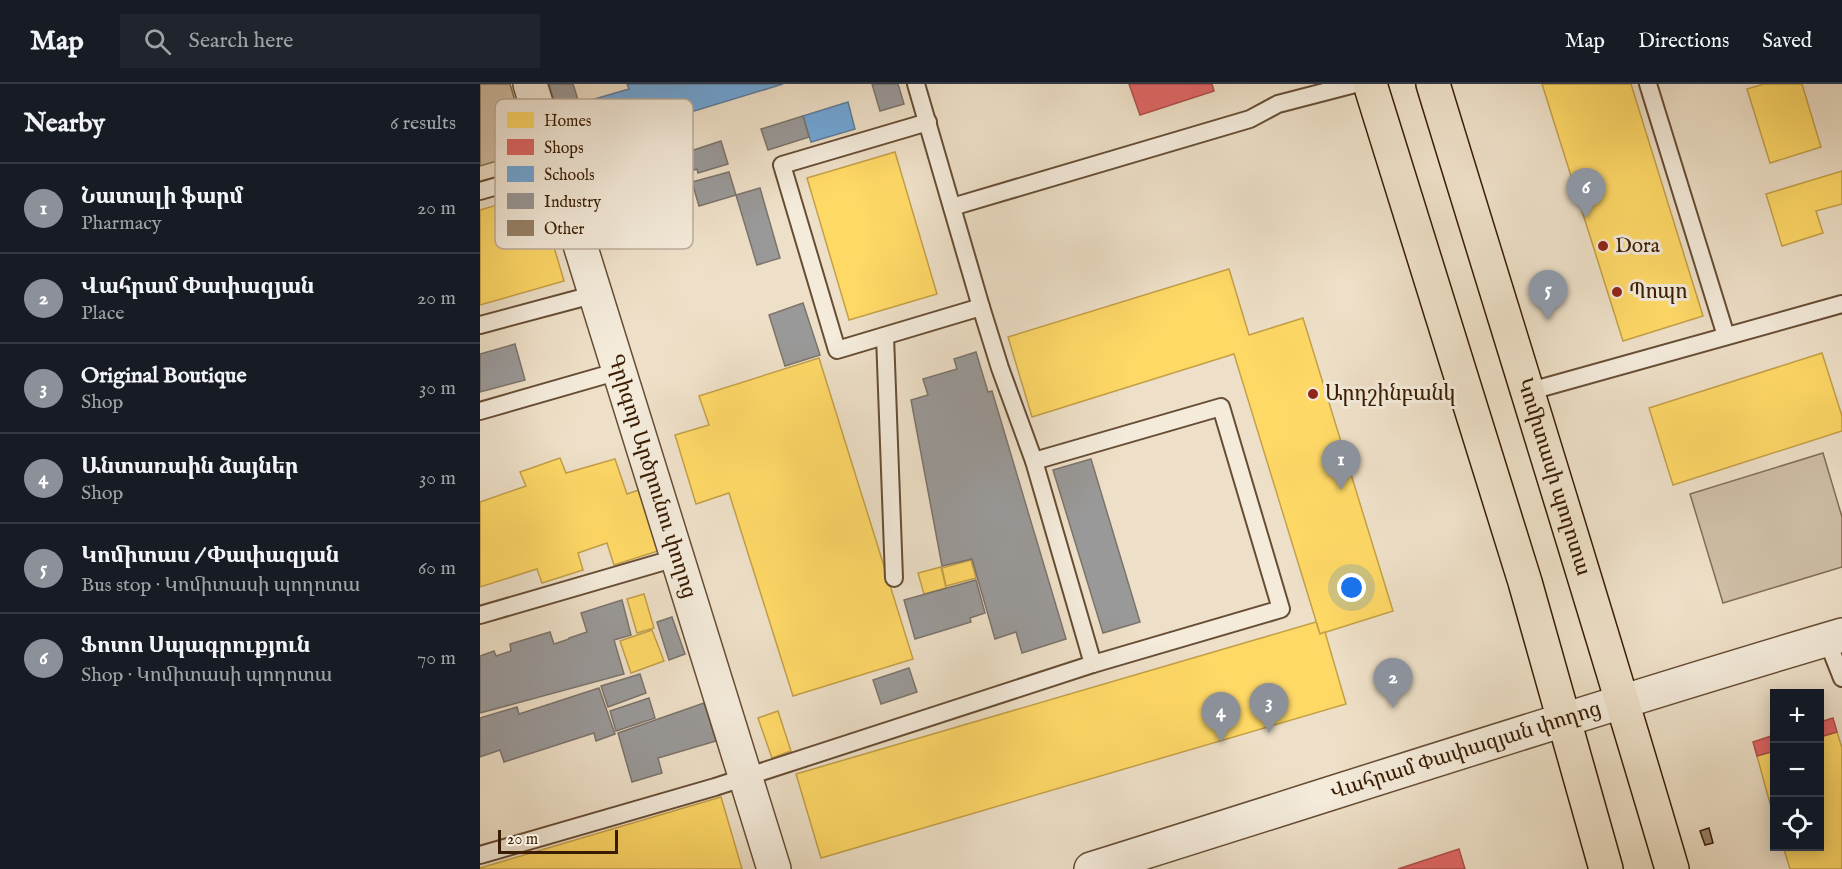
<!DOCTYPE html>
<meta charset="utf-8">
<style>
:root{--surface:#171b24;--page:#20242c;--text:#f1f3f6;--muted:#9ea1a6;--line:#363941;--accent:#8c9099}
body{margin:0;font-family:"IM FELL English","Noto Serif Armenian",serif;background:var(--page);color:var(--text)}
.controls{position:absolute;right:18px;bottom:18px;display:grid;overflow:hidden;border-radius:0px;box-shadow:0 3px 15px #0003}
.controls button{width:54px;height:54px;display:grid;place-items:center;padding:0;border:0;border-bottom:2px solid var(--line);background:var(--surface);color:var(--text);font:30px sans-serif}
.scale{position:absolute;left:18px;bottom:15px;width:120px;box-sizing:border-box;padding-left:6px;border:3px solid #391c02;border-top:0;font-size:16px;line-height:21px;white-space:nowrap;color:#391c02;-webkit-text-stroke:4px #f4ebdb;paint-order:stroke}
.you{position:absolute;left:872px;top:504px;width:21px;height:21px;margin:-15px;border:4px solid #fff;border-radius:50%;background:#1a73e8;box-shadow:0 0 0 9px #1a73e833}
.badge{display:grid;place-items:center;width:39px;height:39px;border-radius:50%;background:var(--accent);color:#fff;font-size:20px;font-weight:700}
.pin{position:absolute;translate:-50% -50px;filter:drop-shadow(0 2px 3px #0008)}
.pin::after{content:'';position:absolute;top:32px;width:21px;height:18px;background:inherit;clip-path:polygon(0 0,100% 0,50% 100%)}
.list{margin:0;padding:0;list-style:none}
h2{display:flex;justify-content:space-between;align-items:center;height:78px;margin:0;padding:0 24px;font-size:26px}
h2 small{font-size:20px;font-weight:400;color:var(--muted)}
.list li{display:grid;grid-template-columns:39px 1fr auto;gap:18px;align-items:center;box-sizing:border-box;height:90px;padding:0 24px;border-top:2px solid var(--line)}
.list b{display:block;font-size:22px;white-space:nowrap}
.list p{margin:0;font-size:20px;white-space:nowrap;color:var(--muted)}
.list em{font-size:20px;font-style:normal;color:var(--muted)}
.icon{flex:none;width:33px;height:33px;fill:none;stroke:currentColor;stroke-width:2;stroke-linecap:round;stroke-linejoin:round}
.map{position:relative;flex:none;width:1362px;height:785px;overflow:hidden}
header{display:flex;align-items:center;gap:36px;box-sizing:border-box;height:84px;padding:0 30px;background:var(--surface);border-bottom:2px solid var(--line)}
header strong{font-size:28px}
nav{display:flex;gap:33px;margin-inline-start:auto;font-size:21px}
.search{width:420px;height:54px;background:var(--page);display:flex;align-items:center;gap:15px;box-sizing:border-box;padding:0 21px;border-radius:0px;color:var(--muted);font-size:22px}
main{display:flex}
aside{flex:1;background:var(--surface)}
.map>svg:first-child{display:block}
</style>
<header>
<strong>Map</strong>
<div class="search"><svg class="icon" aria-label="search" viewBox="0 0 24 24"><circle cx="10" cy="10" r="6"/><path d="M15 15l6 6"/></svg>Search here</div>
<nav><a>Map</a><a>Directions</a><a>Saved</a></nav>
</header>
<main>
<aside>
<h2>Nearby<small>6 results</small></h2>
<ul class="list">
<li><span class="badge">1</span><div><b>Նատալի ֆարմ</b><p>Pharmacy</p></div><em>20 m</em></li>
<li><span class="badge">2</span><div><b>Վահրամ Փափազյան</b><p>Place</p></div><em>20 m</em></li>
<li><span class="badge">3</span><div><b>Original Boutique</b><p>Shop</p></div><em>30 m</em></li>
<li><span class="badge">4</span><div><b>Անտառաին ձայներ</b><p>Shop</p></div><em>30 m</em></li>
<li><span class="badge">5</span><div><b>Կոմիտաս / Փափազյան</b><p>Bus stop · Կոմիտասի պողոտա</p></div><em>60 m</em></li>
<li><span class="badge">6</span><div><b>Ֆոտո Սպագրուքյուն</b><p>Shop · Կոմիտասի պողոտա</p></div><em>70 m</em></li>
</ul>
</aside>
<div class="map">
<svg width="1362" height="785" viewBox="0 0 1362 785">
<rect width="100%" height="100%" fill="#eee0c8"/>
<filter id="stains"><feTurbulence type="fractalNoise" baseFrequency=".00333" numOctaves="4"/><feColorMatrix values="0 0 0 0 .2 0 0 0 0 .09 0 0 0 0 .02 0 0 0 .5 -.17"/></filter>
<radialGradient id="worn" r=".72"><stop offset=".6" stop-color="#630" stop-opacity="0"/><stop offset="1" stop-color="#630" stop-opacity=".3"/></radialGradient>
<g fill="#cfbfa6" stroke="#846e54" stroke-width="1.5">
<polygon points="0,0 30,0 50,67 0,82"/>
<polygon points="1343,369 1362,433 1362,483 1243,519 1210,410"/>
</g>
<g fill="#ffd966" stroke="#c4a048" stroke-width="1.5">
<polygon points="1062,0 1151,0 1223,232 1143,257"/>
<polygon points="1284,0 1322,0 1341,63 1290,79 1267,5"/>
<polygon points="415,68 457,210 369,236 327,94"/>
<polygon points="1362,87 1362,120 1336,127 1343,149 1302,162 1286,110"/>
<polygon points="58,109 84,197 0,221 0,126"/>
<polygon points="749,185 769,251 823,234 913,527 840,550 754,270 552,333 528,253"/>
<polygon points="1342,269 1362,332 1362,347 1193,401 1169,324"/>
<polygon points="339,274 433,575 313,612 249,409 216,420 195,351 229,341 219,312"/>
<polygon points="80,374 86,389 135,375 147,410 162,405 181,466 134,481 127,459 98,469 103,486 62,499 57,485 0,503 0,418 46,402 40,388"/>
<polygon points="491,476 496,494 466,502 462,484"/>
<polygon points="461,483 466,504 444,510 438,489"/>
<polygon points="164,510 174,544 157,549 147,515"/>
<polygon points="836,538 840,550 845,548 866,620 341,774 316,690"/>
<polygon points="172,546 184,577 151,589 140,557"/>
<polygon points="298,627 311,667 292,674 278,634"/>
<polygon points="1357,648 1362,664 1362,785 1310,785 1303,762 1340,762 1340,653"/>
<polygon points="1294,667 1294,734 1277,672"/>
<polygon points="241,713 262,785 0,785 0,784"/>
</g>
<g fill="#e06666" stroke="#ae5048" stroke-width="1.5">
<polygon points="649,0 732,0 734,7 660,31"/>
<polygon points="1353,634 1357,648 1340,653 1340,638"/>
<polygon points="1294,651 1294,667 1277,672 1273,658"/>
<polygon points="979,765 985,785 918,785"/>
</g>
<g fill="#6fa8dc" stroke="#5f7e9b" stroke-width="1.5">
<polygon points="147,0 303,0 122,55 111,16 149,5"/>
<polygon points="368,18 375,45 331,58 323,32"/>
</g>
<g fill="#999" stroke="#7c746c" stroke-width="1.5">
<polygon points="69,0 93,0 106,41 83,47"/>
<polygon points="392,0 418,0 424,20 400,27"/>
<polygon points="323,32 329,53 288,66 281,45"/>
<polygon points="241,57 248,80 218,89 217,85 182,96 177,78"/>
<polygon points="249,88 256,111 219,122 212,98"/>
<polygon points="280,104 300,174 277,181 256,111"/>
<polygon points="323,219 340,271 305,282 289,231"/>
<polygon points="35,260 45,296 0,308 0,270"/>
<polygon points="496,268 508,308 512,307 586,555 542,569 536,548 515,555 492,475 462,482 431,316 448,311 443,295 477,285 474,275"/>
<polygon points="611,375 660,538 623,549 573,386"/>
<polygon points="496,496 505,529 490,534 491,538 435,555 424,516"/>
<polygon points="142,516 151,551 134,556 144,590 0,629 0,572 14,567 16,572 31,567 30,560 70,548 74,560 89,555 89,554 107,548 101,529"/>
<polygon points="192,533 205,570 189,576 177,538"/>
<polygon points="429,584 437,608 401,620 393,596"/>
<polygon points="160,590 166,609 128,623 121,602"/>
<polygon points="119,604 135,650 116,657 114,649 24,678 20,666 0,673 0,634 37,623 39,630"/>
<polygon points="169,614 175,634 136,647 130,627"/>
<polygon points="224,619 236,657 178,674 182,689 152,698 138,649"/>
</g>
<polygon fill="#978269" stroke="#391c02" stroke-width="1.5" points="1229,744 1233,759 1225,761 1220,747"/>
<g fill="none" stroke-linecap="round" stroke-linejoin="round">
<g stroke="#664d34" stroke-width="20">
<g id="service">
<polyline points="436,0 501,223 520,284 554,377 613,580"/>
<polyline points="1168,0 1246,252"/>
<polyline points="448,38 302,81 357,266 501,223"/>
<polyline points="0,107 76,85"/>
<polyline points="472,123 770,35 798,20 875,0"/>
<polyline points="0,241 116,210"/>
<polyline points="405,252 414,494"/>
<polyline points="1047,308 1362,220"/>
<polyline points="0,327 139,287"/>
<polyline points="0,531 196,474"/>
<polyline points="1347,556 1362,594"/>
<polyline points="0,771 235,703 613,580 801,525 741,323 554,377"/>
</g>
</g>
<g stroke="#664d34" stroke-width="36">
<g id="minor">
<path id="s1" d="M50 0 294 785"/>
</g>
</g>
<g stroke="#664d34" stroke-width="36">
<g id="tertiary">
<path id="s2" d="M611 785C861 707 1110 625 1362 551"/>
</g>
</g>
<g stroke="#391c02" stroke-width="36">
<g id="primary">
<polyline points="890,0 1045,498 1126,785"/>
<path id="s3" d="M953 0C1033 262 1115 523 1192 785"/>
</g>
</g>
<use href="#service" stroke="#f4ebdb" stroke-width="16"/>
<use href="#minor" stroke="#f4ebdb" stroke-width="33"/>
<use href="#tertiary" stroke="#f4ebdb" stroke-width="33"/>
<use href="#primary" stroke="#eee0c8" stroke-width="33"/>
</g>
<g fill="#8f2418" stroke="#f4ebdb" stroke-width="2">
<circle cx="1123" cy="162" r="6"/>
<circle cx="1137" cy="208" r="6"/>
<circle cx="833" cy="310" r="6"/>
</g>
<g text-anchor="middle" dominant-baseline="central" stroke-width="6" stroke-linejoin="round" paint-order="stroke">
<g font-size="21" fill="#391c02" stroke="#f4ebdb" text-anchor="start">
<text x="1135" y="162">Dora</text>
<text x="1149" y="208">Պոպո</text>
<text x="845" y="310">Արդշինբանկ</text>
</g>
<g font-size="21" fill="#391c02" stroke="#f4ebdb">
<text stroke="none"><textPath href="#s3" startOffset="411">Կոմիտասի պողոտա</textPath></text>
<text stroke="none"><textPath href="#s1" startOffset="411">Գրիգոր Արծրունու փողոց</textPath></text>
<text stroke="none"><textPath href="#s2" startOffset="393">Վահրամ Փափազյան փողոց</textPath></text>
</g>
</g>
<rect x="15" y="15" width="198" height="150" rx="9" fill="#f4ebdb" stroke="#bcad9a" stroke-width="1.5"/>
<rect x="27" y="28" width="27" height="16" fill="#ffd966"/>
<rect x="27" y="55" width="27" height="16" fill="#e06666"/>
<rect x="27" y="82" width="27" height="16" fill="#6fa8dc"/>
<rect x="27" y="109" width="27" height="16" fill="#999"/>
<rect x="27" y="136" width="27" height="16" fill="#978269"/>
<g font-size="16" fill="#391c02">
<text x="64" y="42">Homes</text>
<text x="64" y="69">Shops</text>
<text x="64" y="96">Schools</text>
<text x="64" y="123">Industry</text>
<text x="64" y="150">Other</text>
</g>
<rect width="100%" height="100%" filter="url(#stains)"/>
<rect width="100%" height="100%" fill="url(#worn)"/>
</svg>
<div class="controls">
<button>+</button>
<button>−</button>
<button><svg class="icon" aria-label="locate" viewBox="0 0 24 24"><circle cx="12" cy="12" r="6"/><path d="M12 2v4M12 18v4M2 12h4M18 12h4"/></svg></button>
</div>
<div class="scale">20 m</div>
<div class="you"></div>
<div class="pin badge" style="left:861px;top:406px">1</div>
<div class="pin badge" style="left:913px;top:624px">2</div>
<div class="pin badge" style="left:789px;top:649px">3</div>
<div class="pin badge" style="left:741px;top:658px">4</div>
<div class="pin badge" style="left:1068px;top:236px">5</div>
<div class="pin badge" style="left:1106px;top:134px">6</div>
</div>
</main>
